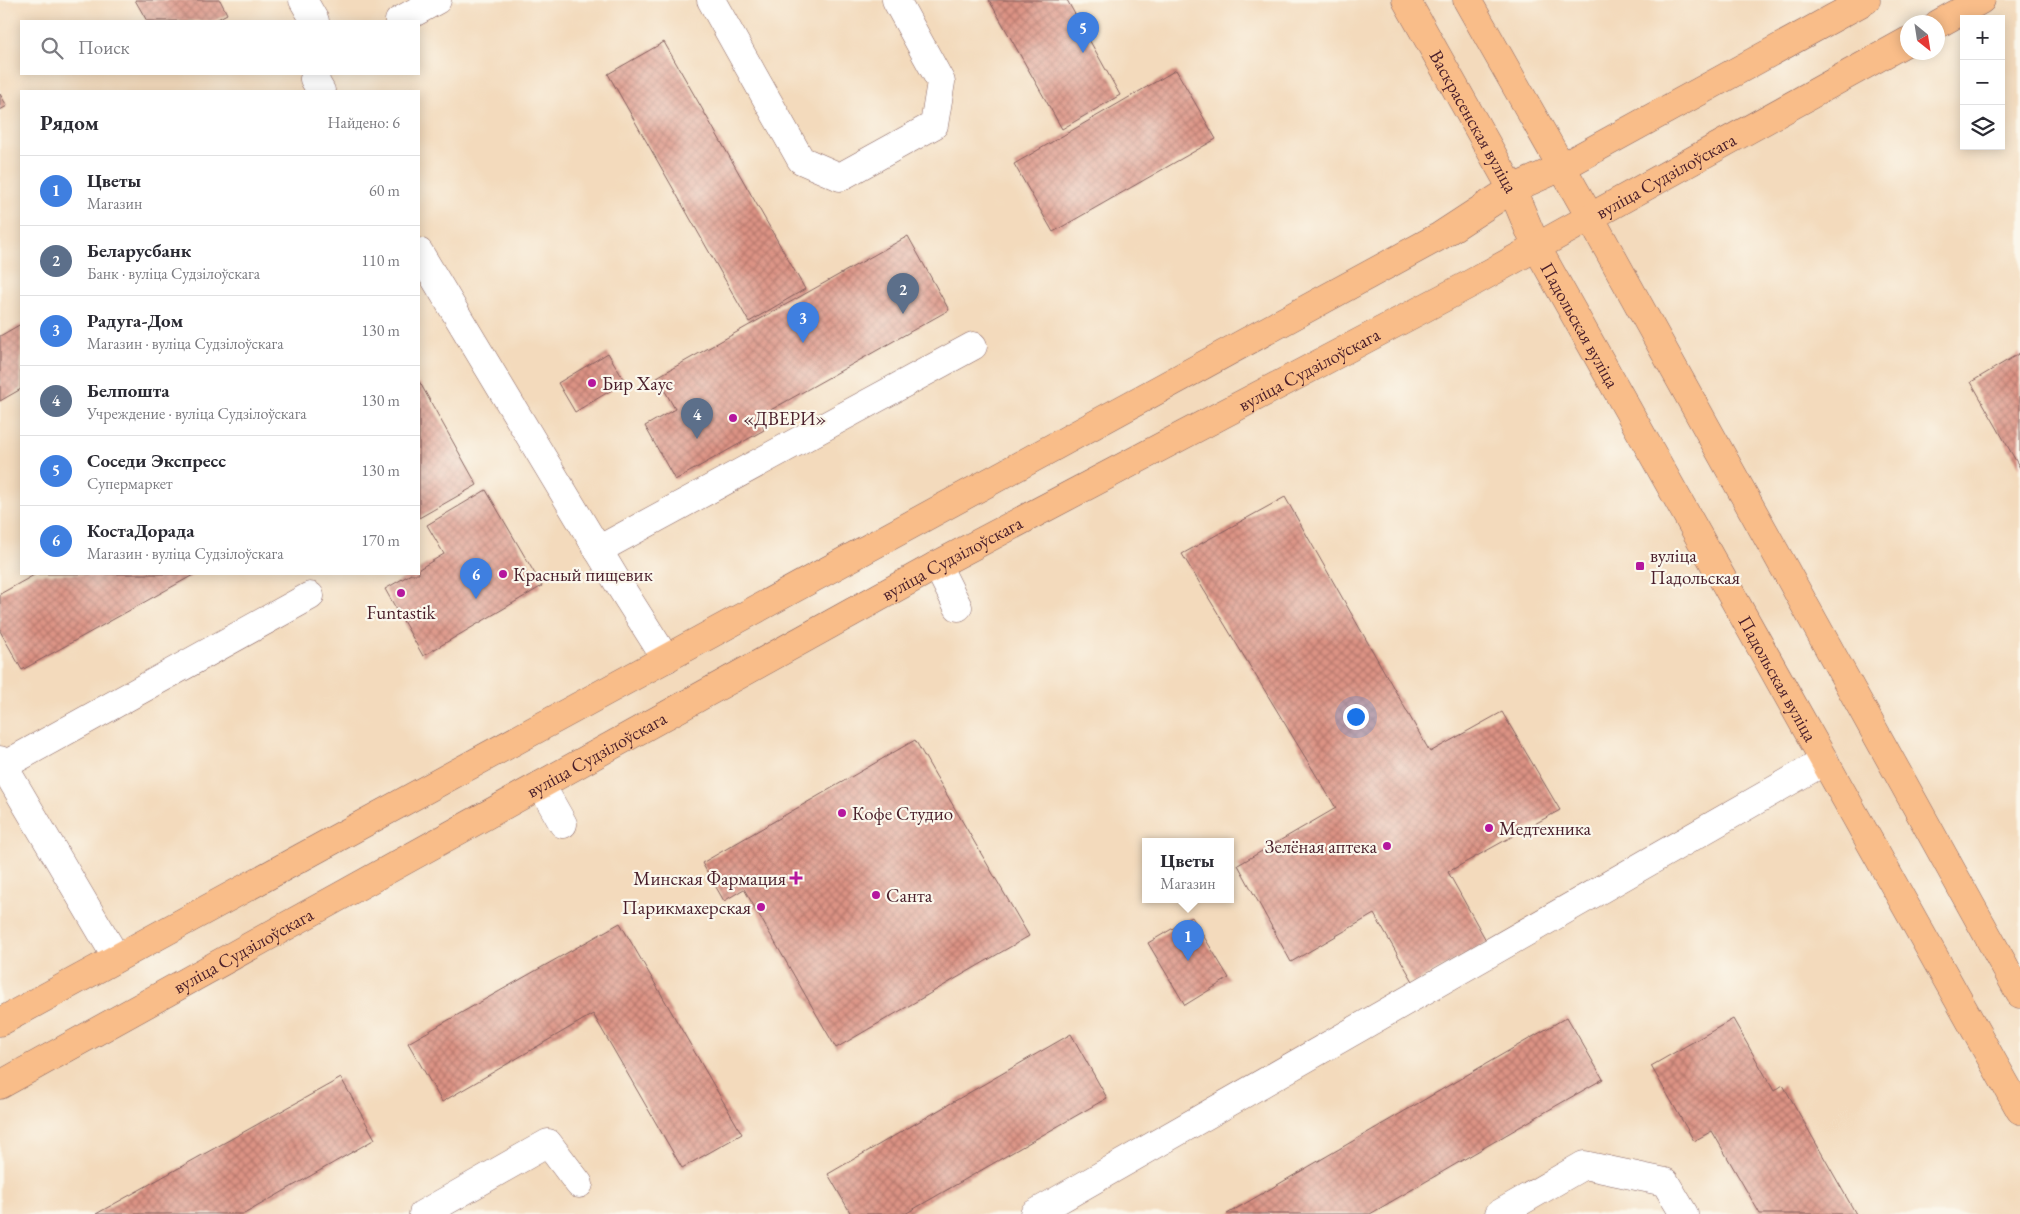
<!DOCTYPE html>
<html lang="ru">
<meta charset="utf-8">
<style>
:root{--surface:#fff;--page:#f7f7f7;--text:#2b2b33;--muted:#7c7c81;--line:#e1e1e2;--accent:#2563eb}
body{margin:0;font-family:"EB Garamond",serif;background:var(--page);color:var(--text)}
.controls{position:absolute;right:15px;top:15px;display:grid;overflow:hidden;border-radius:0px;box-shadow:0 2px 12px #0003}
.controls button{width:45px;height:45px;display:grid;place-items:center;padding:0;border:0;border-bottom:1px solid var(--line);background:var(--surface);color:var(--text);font:25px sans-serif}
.compass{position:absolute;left:1900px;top:15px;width:45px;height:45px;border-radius:50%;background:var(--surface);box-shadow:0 2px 12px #0003;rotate:150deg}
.you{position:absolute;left:1355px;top:716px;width:18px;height:18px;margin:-12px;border:4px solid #fff;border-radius:50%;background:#1a73e8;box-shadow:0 0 0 8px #1a73e833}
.badge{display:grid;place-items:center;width:32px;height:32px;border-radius:50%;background:var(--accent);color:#fff;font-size:16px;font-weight:700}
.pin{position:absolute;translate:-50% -41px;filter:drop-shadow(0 1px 2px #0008)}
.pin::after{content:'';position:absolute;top:26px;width:18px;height:15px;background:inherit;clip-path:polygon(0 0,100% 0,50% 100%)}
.popup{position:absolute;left:1142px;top:838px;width:92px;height:65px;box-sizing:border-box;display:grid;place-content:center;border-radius:0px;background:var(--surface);filter:drop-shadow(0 1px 4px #0005);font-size:16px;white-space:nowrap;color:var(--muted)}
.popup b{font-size:19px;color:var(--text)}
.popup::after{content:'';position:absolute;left:50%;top:100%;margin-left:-10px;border:10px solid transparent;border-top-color:var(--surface)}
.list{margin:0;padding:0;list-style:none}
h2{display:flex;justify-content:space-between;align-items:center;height:65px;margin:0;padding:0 20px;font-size:21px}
h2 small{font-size:16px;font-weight:400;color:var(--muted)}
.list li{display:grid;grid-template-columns:32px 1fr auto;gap:15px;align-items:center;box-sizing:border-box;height:70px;padding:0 20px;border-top:1px solid var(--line)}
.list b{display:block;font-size:19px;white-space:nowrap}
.list p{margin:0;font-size:16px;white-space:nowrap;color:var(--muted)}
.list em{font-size:16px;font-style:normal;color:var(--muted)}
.icon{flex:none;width:28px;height:28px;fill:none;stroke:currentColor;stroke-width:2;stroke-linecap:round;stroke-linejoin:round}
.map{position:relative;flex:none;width:2020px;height:1214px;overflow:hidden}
.search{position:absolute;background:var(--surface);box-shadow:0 2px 12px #0003;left:20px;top:20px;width:400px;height:55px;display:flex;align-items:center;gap:12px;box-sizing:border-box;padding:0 18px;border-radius:0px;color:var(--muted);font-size:19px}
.panel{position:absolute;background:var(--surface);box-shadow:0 2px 12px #0003;left:20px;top:90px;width:400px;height:485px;border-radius:0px}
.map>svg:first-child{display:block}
</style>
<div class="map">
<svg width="2020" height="1214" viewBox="0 0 2020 1214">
<defs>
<pattern id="building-cross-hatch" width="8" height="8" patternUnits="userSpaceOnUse" patternTransform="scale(1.25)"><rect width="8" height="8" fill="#dc9384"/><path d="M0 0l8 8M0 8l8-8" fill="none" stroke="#b4776c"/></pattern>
</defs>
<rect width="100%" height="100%" fill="#fbf7ec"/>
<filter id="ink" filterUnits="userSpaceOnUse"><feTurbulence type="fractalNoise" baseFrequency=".02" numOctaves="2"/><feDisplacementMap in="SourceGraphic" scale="10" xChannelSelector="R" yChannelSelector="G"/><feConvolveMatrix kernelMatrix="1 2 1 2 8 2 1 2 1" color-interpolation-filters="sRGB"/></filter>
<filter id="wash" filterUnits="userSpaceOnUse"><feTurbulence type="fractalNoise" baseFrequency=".0096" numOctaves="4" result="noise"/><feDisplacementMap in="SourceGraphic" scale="20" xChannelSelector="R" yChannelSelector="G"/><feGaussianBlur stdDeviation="1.12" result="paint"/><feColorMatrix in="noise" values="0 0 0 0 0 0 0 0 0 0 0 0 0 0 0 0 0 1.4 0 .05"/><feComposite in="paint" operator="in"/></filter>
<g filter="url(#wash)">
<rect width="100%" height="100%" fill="#f3dabc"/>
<g id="blocks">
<g fill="url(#building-cross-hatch)">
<polygon points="135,0 220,0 227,14 214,21 147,21"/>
<polygon points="989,0 1067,0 1120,95 1062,129"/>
<polygon points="664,42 805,289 749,322 608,74"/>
<polygon points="1176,70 1216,139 1053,232 1014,164"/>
<polygon points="0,94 7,106 0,110"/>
<polygon points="908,236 949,310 760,416 764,430 675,480 645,426 675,409 657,377"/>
<polygon points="21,324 21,389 0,401 0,336"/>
<polygon points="608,353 625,382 575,412 558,383"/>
<polygon points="2020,353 2020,468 1971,382"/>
<polygon points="419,381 477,485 419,518"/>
<polygon points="486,490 542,586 423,656 385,589 411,574 419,574 419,569 444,554 427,525"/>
<polygon points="1285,497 1430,752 1502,712 1560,810 1448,872 1487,942 1414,983 1374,914 1291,962 1238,865 1336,808 1182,554"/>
<polygon points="36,574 195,574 22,670 0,631 0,594"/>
<polygon points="915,740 1029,936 836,1048 744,889 724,901 702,863"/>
<polygon points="1192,917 1229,978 1185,1005 1148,943"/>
<polygon points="620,923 742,1134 682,1168 593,1014 442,1102 408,1043"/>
<polygon points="1567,1017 1603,1079 1547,1111 1370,1214 1227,1214"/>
<polygon points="1733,1019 1774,1091 1783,1085 1856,1214 1760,1214 1712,1131 1694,1141 1651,1066"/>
<polygon points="1071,1034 1107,1098 905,1214 851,1214 828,1174"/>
<polygon points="341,1078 375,1139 244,1214 96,1214"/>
</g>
</g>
</g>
<g filter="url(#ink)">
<use href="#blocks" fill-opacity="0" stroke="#85605e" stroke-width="1"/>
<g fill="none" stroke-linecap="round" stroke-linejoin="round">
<g stroke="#85605e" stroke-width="29">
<g id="minor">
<polyline points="303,0 315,21"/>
<polyline points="711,0 801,160 840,177 934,125 941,82 896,0"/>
<polyline points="399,21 437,0"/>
<polyline points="316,74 314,79 321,91"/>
<polyline points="419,252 618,583 666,659"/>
<polyline points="598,550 973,346"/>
<polyline points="937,565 958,607"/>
<polyline points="0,760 116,957"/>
<polyline points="3,766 310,596"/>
<polyline points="541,785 563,824"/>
<polyline points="423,1214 548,1143 579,1184"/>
<polyline points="1034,1214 1825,761"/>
<polyline points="1499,1214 1584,1165 1665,1182 1684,1214"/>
</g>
</g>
<g stroke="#85605e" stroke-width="29">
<g id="major">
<path id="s1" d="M1406 0 1512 189 1536 246 2020 1110"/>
<polyline points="1467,0 1590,217 2020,994"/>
<polyline points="1938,24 1981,0"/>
<polyline points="0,1022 1440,236 1512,189 1562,167 1866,0"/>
<path id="s2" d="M0 1085 937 565 1468 285 1908 41"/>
</g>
</g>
<use href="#minor" stroke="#fff" stroke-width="28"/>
<use href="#major" stroke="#f9bd89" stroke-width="28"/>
</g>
</g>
<g fill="#b5179e" stroke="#fbf7ec" stroke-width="2">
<circle cx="592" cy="383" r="5"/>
<circle cx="733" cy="418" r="5"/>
<rect x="1635" y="561" width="10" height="10" rx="2.5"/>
<circle cx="503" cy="574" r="5"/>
<circle cx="401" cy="593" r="5"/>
<circle cx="842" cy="813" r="5"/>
<circle cx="1489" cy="828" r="5"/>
<circle cx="1387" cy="846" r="5"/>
<path d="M793.5 870.5h5v5h5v5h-5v5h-5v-5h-5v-5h5z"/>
<circle cx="876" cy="895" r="5"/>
<circle cx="761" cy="907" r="5"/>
</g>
<g text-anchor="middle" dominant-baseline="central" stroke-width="4.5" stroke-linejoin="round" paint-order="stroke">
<g font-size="19" fill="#4a1f2b" stroke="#fbf7ec">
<text stroke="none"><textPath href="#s1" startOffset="139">Васкрасенская вуліца</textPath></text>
<text stroke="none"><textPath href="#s2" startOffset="1898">вуліца Судзілоўскага</textPath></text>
<text stroke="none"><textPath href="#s1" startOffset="369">Падольская вуліца</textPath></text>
<text stroke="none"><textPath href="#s2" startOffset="1492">вуліца Судзілоўскага</textPath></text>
<text stroke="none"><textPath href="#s2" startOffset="1088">вуліца Судзілоўскага</textPath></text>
<text stroke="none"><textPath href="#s1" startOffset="774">Падольская вуліца</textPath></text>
<text stroke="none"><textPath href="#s2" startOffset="682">вуліца Судзілоўскага</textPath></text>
<text stroke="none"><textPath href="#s2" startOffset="278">вуліца Судзілоўскага</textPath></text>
</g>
<g font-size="19" fill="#4a1f2b" stroke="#fbf7ec" text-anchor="start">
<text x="602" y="383">Бир Хаус</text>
<text x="743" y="418">«ДВЕРИ»</text>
<text x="1650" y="555">вуліца<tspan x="1650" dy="22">Падольская</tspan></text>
<text x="513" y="574">Красный пищевик</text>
<text x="401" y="612" text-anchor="middle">Funtastik</text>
<text x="852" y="813">Кофе Студио</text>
<text x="1499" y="828">Медтехника</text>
<text x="1377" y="846" text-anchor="end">Зелёная аптека</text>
<text x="786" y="878" text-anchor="end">Минская Фармация</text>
<text x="886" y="895">Санта</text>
<text x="751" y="907" text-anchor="end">Парикмахерская</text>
</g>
</g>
</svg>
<div class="controls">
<button>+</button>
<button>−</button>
<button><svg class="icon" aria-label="layers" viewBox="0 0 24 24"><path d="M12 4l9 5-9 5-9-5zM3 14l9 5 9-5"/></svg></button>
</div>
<svg class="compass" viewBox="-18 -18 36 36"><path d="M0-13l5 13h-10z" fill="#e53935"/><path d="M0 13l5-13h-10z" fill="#7c7c81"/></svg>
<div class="you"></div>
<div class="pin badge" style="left:1188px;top:961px;background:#3f7fe0">1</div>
<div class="popup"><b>Цветы</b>Магазин</div>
<div class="pin badge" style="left:903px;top:314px;background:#5c6f8a">2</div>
<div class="pin badge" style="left:803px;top:343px;background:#3f7fe0">3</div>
<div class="pin badge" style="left:697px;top:439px;background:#5c6f8a">4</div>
<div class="pin badge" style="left:1083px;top:53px;background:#3f7fe0">5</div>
<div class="pin badge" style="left:476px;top:599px;background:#3f7fe0">6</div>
<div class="search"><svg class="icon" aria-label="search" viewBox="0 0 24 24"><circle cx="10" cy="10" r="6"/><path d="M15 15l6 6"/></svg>Поиск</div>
<section class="panel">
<h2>Рядом<small>Найдено: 6</small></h2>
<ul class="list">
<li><span class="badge" style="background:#3f7fe0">1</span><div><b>Цветы</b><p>Магазин</p></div><em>60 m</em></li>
<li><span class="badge" style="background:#5c6f8a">2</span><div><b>Беларусбанк</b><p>Банк · вуліца Судзілоўскага</p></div><em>110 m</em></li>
<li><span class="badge" style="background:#3f7fe0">3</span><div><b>Радуга-Дом</b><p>Магазин · вуліца Судзілоўскага</p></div><em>130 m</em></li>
<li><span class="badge" style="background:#5c6f8a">4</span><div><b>Белпошта</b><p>Учреждение · вуліца Судзілоўскага</p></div><em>130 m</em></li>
<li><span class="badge" style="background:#3f7fe0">5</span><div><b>Соседи Экспресс</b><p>Супермаркет</p></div><em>130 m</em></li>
<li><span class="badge" style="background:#3f7fe0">6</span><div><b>КостаДорада</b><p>Магазин · вуліца Судзілоўскага</p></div><em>170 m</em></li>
</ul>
</section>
</div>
